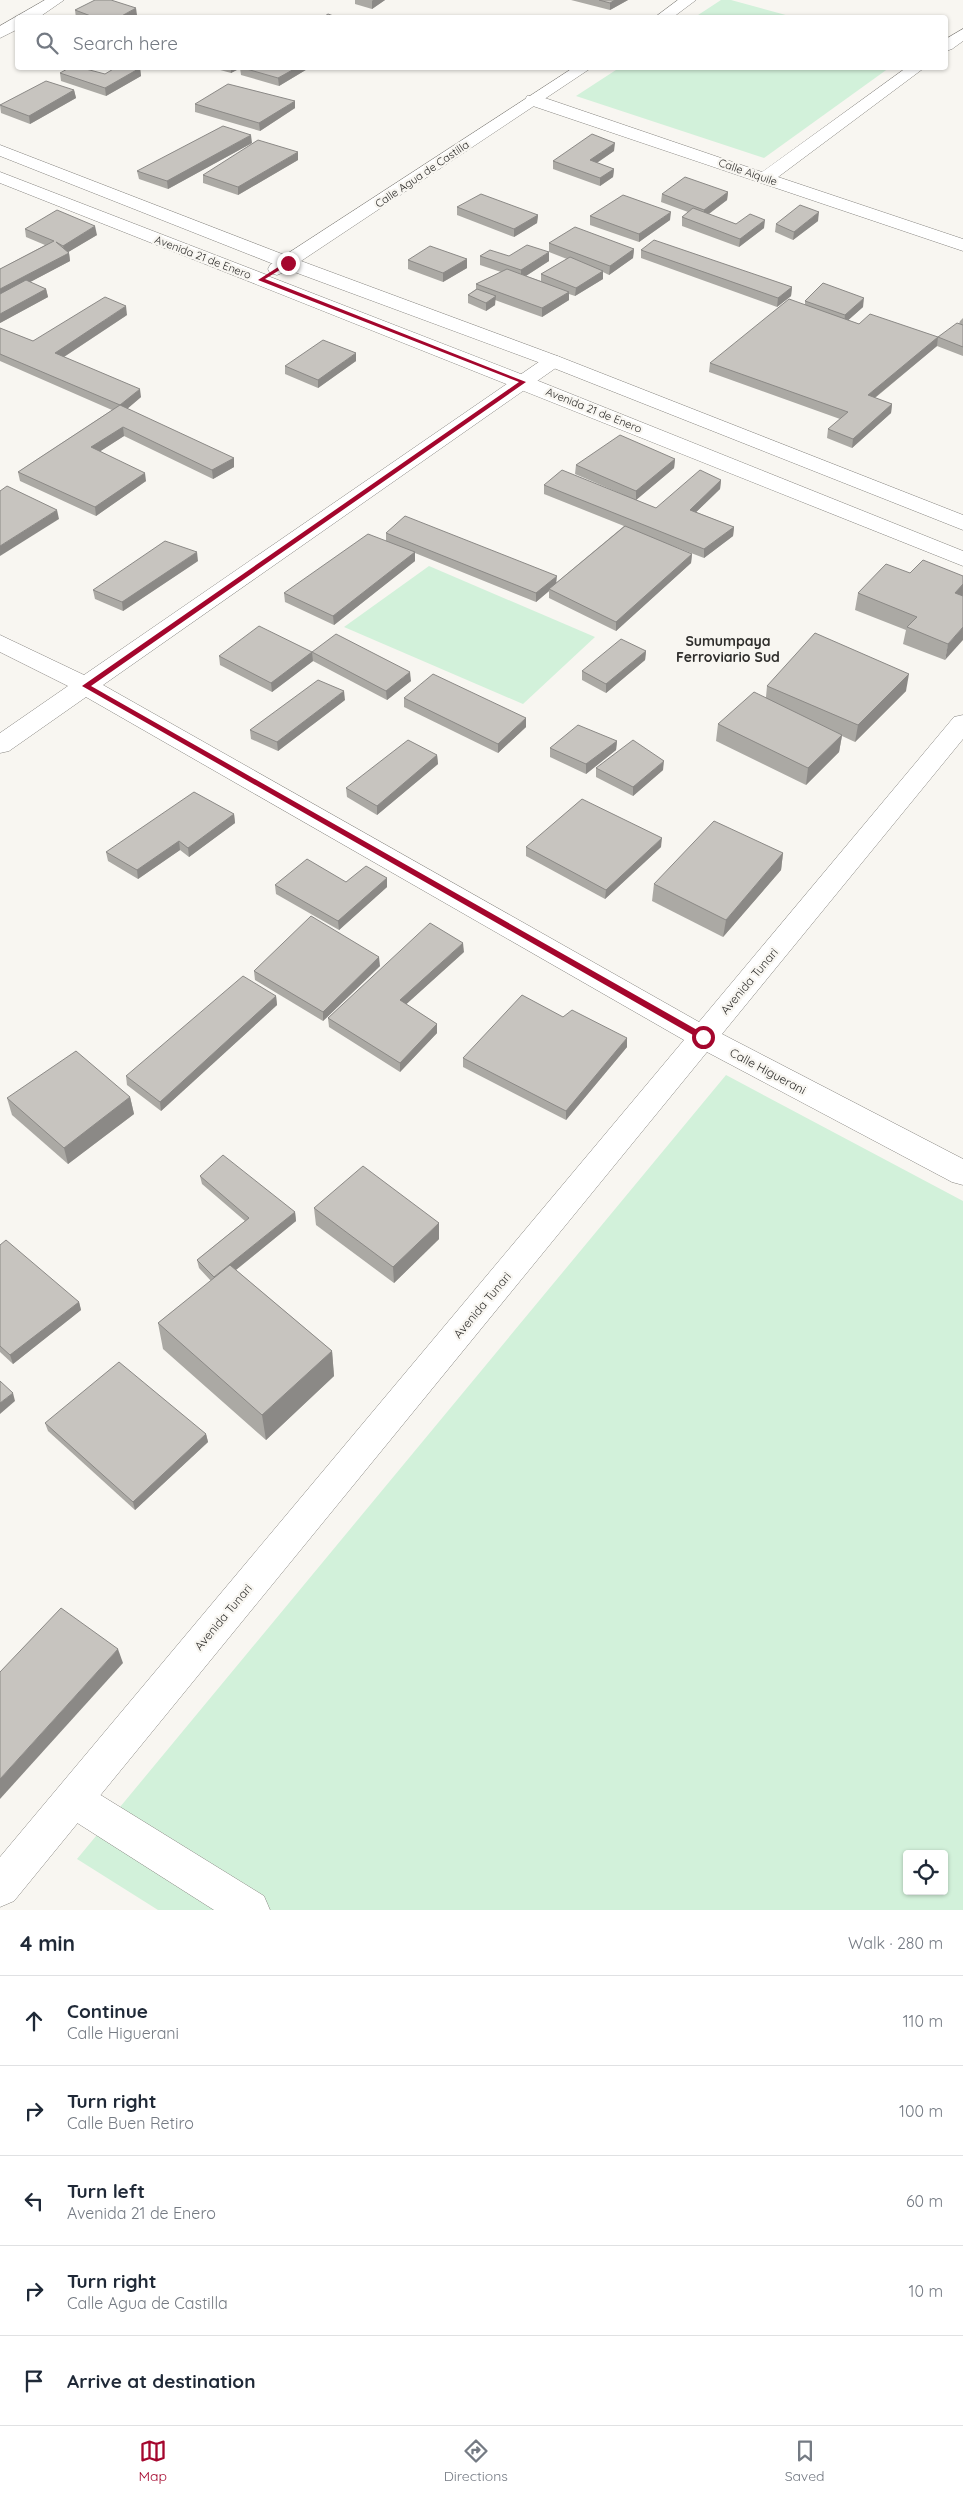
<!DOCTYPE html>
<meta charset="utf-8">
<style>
:root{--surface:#fff;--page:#f6f6f7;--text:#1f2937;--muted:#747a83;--line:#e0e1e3;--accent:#a4062d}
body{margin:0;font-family:Quicksand,sans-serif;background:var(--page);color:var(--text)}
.controls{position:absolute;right:15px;bottom:15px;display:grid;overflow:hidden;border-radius:5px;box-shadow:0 1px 4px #0004}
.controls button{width:45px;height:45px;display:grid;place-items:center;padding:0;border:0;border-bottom:1px solid var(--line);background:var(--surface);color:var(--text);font:25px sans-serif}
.stop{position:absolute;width:15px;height:15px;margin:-11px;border:4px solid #a4062d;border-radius:50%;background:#fff}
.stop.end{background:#a4062d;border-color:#fff;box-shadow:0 1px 5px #0008}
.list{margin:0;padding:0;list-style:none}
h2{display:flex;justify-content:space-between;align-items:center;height:65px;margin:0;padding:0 20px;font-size:21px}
h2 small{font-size:16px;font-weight:400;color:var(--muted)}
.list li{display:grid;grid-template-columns:32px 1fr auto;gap:15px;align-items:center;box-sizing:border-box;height:90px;padding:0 20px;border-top:1px solid var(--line)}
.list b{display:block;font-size:19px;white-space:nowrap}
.list p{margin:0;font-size:16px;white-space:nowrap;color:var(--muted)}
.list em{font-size:16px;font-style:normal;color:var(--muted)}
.icon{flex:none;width:28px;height:28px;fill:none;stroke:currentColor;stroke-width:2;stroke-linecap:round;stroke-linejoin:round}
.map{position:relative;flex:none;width:963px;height:1910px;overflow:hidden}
.search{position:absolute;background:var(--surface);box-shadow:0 1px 4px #0004;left:15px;right:15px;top:15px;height:55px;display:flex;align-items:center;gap:12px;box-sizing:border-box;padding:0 18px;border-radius:5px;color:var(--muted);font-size:19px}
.sheet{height:515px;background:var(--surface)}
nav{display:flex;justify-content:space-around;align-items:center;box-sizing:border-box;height:70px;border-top:1px solid var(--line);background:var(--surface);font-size:14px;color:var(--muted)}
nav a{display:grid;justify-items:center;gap:2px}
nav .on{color:var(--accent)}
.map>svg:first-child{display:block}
</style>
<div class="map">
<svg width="963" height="1910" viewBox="0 0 963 1910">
<rect width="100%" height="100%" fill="#f8f6f1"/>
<g fill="#d2f1da" fill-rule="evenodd">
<polygon points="721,0 731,0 793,17 695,17"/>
<polygon points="619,68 889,68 764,158 576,96"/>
<polygon points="429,566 595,637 523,704 344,627"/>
<path d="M726 1075 963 1201V1910H158L77 1859ZM907 1854H944V1891H907Z"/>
</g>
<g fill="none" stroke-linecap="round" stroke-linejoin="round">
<g stroke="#878580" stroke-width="1">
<polygon id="service" points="73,1780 86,1786 264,1896 270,1910 214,1910 60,1812 54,1799 60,1786"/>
</g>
<g stroke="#878580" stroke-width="1">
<g id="minor">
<polygon points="45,0 64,0 38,18 18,18 18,29 0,38 0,26"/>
<polygon points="963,29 963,41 952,49 946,51 946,39"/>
<polygon points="906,68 924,68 778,177 963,239 963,251 527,104 525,100 527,96 539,96 762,172"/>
<polygon points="0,145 295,259 297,263 295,267 281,267 0,156"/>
<polygon points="0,172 267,275 269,279 267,283 253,283 0,183"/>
<polygon points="553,355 560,357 563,361 560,365 103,685 699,1022 954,717 963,715 963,739 722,1034 963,1159 963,1185 952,1182 707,1052 14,1901 0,1907 0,1857 684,1040 86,697 9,751 0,753 0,733 68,686 0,652 0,635 84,675 546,357"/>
</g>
</g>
<g stroke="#878580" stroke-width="1">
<g id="tertiary">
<polygon points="678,0 696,0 672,18 654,18"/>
<polygon points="573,68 591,68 301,261 560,357 963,515 963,530 546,365 289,270 277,275 270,273 268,269 270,265"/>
<polygon points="260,273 531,378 963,551 963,566 253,283 251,279 253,275"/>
</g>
</g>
<use href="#service" fill="#fff" fill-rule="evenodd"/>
<use href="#minor" fill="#fff" fill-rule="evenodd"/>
<use href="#tertiary" fill="#fff" fill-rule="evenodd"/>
</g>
<g fill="#aba9a4">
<polygon points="355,0 385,0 372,9 355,4"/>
<polygon points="571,0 628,0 610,10"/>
<polygon points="75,10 137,15 133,18 76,18"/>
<polygon points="140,68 141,76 106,96 61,81 60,73 105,74"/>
<polygon points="213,68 309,68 279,86 241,75 240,68 231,73"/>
<polygon points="74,90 76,98 30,124 1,113 0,105"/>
<polygon points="195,104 295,108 260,131 195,112"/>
<polygon points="252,143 168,189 139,179 137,171"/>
<polygon points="614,151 597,163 614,169 613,177 600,186 553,169 553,161"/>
<polygon points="298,160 238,195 203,183 203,175"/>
<polygon points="728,192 727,200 709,214 736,224 764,228 739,247 682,226 682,217 688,212 661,202 662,194"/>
<polygon points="457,207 538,215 537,223 514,237 457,215"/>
<polygon points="590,216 670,220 639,242 590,225"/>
<polygon points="818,221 793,240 775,232 776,224"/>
<polygon points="25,229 97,235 68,252 69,253 70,261 30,282 46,289 48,297 0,323 0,269 45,245 26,237"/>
<polygon points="549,243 634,249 633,258 609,275 603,272 603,279 575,296 569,294 569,300 542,317 495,300 495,305 486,311 468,303 468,295 476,289 476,284 501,272 480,265 480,256 509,256 549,261 526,276 541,281 541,274 567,259 549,252"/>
<polygon points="641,250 792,287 791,296 777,307 641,258"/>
<polygon points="467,259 467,268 443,282 408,269 408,260"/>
<polygon points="805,301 863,307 848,320 859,324 938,337 959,324 960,321 963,318 963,356 937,346 875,398 892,404 891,413 852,448 827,438 828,429 840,419 709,372 710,363 805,305"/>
<polygon points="127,315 64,357 141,397 127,409 234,467 213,479 124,436 100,451 146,481 96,516 20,481 18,472 112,410 0,361 0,328 33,341"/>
<polygon points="356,361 318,388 285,374 285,366"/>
<polygon points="675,459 674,468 636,500 656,508 721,480 720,489 696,512 734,527 733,536 704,558 660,541 692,554 691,563 616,631 549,598 549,591 536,602 415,553 415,561 334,625 285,602 284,593 386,541 386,533 556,583 624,526 544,494 544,485 624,495 575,474 576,465"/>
<polygon points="198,561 123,611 95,599 93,590"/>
<polygon points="910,573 963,576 945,660 903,644 906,630 855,610 858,593"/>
<polygon points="646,651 645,660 606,693 582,680 582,671"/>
<polygon points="312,652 411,681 387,700 313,661 272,692 220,665 219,656"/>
<polygon points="767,686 906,691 855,742 842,736 839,752 806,785 716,741 718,724 766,697"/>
<polygon points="404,698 526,727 498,753 404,707"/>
<polygon points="345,700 278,751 251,739 250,730"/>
<polygon points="617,741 616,750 586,774 550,757 550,748"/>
<polygon points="437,755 438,764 377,815 347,797 346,788"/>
<polygon points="596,768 663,770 633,796 596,777"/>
<polygon points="234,814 235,823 189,857 180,850 138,879 108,861 106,852"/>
<polygon points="526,847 661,847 605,899 526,856"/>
<polygon points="783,853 781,870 723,937 652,901 654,884"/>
<polygon points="387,878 387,887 339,930 276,894 275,885 346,882"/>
<polygon points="464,952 406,1004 437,1024 437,1033 400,1072 329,1027 328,1018"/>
<polygon points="380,966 323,1021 255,980 254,971"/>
<polygon points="276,996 277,1005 161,1111 127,1085 126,1076"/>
<polygon points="627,1047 566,1120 463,1067 463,1058"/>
<polygon points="130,1097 134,1114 68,1164 12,1115 7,1098"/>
<polygon points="200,1176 295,1212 296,1221 236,1270 332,1351 334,1376 266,1440 163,1349 158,1323 211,1281 199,1268 197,1260 245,1221 202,1184"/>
<polygon points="314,1208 439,1239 394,1283 316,1225"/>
<polygon points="0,1245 79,1302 81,1310 13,1364 0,1352"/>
<polygon points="45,1423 206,1434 208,1442 135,1510 48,1431"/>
</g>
<g fill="#8b8986">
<polygon points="373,0 385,0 372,9 372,1"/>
<polygon points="615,0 628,0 610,10 610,3"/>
<polygon points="136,8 137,15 133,18 118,18"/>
<polygon points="140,68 141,76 106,96 105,88"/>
<polygon points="231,68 241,68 231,73"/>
<polygon points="296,68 309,68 279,86 278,78"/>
<polygon points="74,90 76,98 30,124 29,116"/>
<polygon points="295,101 295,108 260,131 259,123"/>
<polygon points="251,135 252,143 168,189 167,181"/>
<polygon points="615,143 614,151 589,168 590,160"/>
<polygon points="298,152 298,160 238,195 238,187"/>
<polygon points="614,169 613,177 600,186 600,178"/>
<polygon points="728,192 727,200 703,218 704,210"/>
<polygon points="671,212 670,220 639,242 639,234"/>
<polygon points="819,212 818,221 793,240 794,232"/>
<polygon points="538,215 537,223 514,237 514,229"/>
<polygon points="765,220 764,228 739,247 740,239"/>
<polygon points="95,226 97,235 65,254 63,246"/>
<polygon points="634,249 633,258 609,275 610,266"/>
<polygon points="549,252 549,261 521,279 521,270"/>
<polygon points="69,253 70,261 0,298 0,289"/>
<polygon points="467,259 467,268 443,282 443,273"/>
<polygon points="603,271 603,279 575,296 576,288"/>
<polygon points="792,287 791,296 777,307 778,298"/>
<polygon points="46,289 48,297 0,323 0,314"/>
<polygon points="569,292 569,300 542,317 542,308"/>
<polygon points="496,296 495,305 486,311 486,303"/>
<polygon points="864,298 863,307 844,324 845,315"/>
<polygon points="126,306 127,315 56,362 55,353"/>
<polygon points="938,337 937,346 867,404 868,395"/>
<polygon points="356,353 356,361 318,388 318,380"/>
<polygon points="140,389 141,397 121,414 120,405"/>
<polygon points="892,404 891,413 852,448 853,439"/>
<polygon points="123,427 124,436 93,456 91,447"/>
<polygon points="234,458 234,467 213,479 212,470"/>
<polygon points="675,459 674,468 636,500 636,491"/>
<polygon points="145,473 146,481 96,516 95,507"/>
<polygon points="721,480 720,489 689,519 690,510"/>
<polygon points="57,510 59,519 0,556 0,546"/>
<polygon points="734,527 733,536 704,558 704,549"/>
<polygon points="197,552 198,561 123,611 122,602"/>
<polygon points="415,552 415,561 334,625 333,616"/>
<polygon points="692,554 691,563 616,631 616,622"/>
<polygon points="557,576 556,585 549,589 549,591 536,602 536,593"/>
<polygon points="963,584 963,597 955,593"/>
<polygon points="963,627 963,640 945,660 948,644"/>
<polygon points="646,651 645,660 606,693 606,684"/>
<polygon points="312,652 313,661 272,692 271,683"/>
<polygon points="410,672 411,681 387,700 386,691"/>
<polygon points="909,674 906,691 855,742 858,725"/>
<polygon points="344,691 345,700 278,751 277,742"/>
<polygon points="526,718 526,727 498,753 498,744"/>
<polygon points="842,735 839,752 806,785 808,768"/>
<polygon points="617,741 616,750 586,774 586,764"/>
<polygon points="437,755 438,764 377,815 377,806"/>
<polygon points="664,761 663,770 633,796 633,787"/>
<polygon points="234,814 235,823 189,857 188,848"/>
<polygon points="662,838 661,847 605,899 606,890"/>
<polygon points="179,841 180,850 138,879 137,870"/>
<polygon points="783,853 781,870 723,937 726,920"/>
<polygon points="387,878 387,887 339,930 338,921"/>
<polygon points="463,943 464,952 401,1009 400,1000"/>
<polygon points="379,957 380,966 323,1021 323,1012"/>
<polygon points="276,996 277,1005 161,1111 160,1102"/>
<polygon points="437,1024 437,1033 400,1072 400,1063"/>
<polygon points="627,1038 627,1047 566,1120 566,1111"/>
<polygon points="130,1097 134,1114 68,1164 64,1148"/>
<polygon points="295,1212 296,1221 216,1286 214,1277"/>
<polygon points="439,1223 439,1239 394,1283 393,1267"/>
<polygon points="79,1302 81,1310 13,1364 10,1355"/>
<polygon points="332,1351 334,1376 266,1440 262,1415"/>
<polygon points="13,1393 15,1401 0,1414 0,1403"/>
<polygon points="206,1434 208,1442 135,1510 133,1502"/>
<polygon points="118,1649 123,1663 0,1799 0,1779"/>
</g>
<g fill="#c7c4bf" stroke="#8b8986">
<polygon points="95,0 111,0 136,8 118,18 96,18 75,10"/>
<polygon points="599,0 615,0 610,3"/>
<polygon points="328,14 339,18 322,18"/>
<polygon points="69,68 82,68 105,74 115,68 140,68 105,88 60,73"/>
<polygon points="243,68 296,68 278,78"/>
<polygon points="46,81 74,90 29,116 0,105"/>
<polygon points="228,84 295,101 259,123 195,104"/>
<polygon points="223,126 251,135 167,181 137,171"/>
<polygon points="592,134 615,143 590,160 614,169 600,178 553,161"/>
<polygon points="258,140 298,152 238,187 203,175"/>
<polygon points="685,177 728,192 704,210 662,194"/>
<polygon points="481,194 538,215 514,229 457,207"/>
<polygon points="623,195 671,212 639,234 590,216"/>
<polygon points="800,205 819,212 794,232 776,224"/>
<polygon points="693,208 736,224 750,214 765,220 740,239 682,217"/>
<polygon points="57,210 95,226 63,246 56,242 69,253 0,289 0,269 54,241 25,229"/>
<polygon points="575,227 634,249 610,266 549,243"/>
<polygon points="654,240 792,287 778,298 641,250"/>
<polygon points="527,245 549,252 521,270 480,256 490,250 509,256"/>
<polygon points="430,246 467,259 443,273 408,260"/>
<polygon points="570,257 603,271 576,288 541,274"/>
<polygon points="507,269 569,292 542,308 476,284"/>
<polygon points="26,280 46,289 0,314 0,294"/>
<polygon points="823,283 864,298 845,315 805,301"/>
<polygon points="477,289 496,296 486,303 468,295"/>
<polygon points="105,297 126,306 55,353 140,389 120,405 0,354 0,328 33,341"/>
<polygon points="789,299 859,324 870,314 938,337 868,395 892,404 853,439 828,429 848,412 710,363"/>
<polygon points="957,323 963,325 963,347 938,337"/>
<polygon points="323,340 356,353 318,380 285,366"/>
<polygon points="120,405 234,458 212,470 123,427 91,447 145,473 95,507 18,472"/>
<polygon points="620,435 675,459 636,491 576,465"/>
<polygon points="562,470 656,508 700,470 721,480 690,510 734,527 704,549 544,485"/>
<polygon points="7,486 57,510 0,546 0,491"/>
<polygon points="405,516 557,576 536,593 386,533"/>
<polygon points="625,526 692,554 616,622 549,589"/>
<polygon points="368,534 415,552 333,616 284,593"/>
<polygon points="165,541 197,552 122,602 93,590"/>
<polygon points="923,560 963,576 963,584 955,593 963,596 963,627 948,644 907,627 917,617 858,593 886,564 910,573"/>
<polygon points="259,626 312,652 271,683 219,656"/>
<polygon points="815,633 909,674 858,725 767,686"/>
<polygon points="336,634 410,672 386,691 312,652"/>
<polygon points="621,639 646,651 606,684 582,671"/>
<polygon points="433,674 526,718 498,744 404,698"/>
<polygon points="318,680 344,691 277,742 250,730"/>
<polygon points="754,692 842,735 808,768 718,724"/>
<polygon points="578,725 617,741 586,764 550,748"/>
<polygon points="408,740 437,755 377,806 346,788"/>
<polygon points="633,740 664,761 633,787 596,768"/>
<polygon points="194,792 234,814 188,848 179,841 137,870 106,852"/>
<polygon points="582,799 662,838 606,890 526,847"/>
<polygon points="714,821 783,853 726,920 654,884"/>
<polygon points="307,859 346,882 366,866 387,878 338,921 275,885"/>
<polygon points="311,916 379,957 323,1012 254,971"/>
<polygon points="430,923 463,943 400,1000 437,1024 400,1063 328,1018"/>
<polygon points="243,976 276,996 160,1102 126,1076"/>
<polygon points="522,995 563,1017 572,1010 627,1038 566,1111 463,1058"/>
<polygon points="76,1051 130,1097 64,1148 7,1098"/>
<polygon points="223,1155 295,1212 214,1277 197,1260 249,1218 200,1176"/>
<polygon points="363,1166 439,1223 393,1267 314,1208"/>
<polygon points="6,1240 79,1302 10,1355 0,1346 0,1245"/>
<polygon points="230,1265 332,1351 262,1415 158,1323"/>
<polygon points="119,1362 206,1434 133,1502 45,1423"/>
<polygon points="0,1381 13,1393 0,1403"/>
<polygon points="61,1608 118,1649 0,1779 0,1672"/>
</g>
<polygon fill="#a4062d" points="286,262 291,263 265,279 526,382 91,686 706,1035 706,1039 700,1039 82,686 519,382 258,280"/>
<g text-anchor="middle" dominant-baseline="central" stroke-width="4.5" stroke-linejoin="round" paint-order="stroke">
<g font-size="11" fill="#2f2e2c" stroke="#f8f6f1">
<text transform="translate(748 172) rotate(19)">Calle Aiquile</text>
<text transform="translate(422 174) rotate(-34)">Calle Agua de Castilla</text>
<text transform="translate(203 257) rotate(21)">Avenida 21 de Enero</text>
<text transform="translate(594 410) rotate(22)">Avenida 21 de Enero</text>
</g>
<g font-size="12" fill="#2f2e2c" stroke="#f8f6f1">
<text transform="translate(749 981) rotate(-50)">Avenida Tunari</text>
<text transform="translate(768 1071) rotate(28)">Calle Higuerani</text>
<text transform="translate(482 1305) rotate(-50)">Avenida Tunari</text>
<text transform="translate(223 1617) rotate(-50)">Avenida Tunari</text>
</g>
<g font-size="14" font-weight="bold" fill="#2f2e2c" stroke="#f8f6f1">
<text x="728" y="641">Sumumpaya<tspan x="728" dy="16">Ferroviario Sud</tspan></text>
</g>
</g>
</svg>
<div class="controls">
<button><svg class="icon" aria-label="locate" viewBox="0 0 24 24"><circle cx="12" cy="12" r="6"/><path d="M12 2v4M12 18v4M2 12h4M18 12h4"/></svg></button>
</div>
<div class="stop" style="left:703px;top:1037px"></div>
<div class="stop end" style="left:288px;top:263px"></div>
<div class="search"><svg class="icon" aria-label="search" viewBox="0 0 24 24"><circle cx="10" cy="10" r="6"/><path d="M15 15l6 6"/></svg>Search here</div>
</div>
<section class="sheet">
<h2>4 min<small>Walk · 280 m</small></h2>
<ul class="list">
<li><svg class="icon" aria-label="ahead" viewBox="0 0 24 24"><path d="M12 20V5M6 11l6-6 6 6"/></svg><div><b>Continue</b><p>Calle Higuerani</p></div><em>110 m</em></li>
<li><svg class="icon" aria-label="right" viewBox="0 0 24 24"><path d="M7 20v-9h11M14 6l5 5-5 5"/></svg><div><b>Turn right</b><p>Calle Buen Retiro</p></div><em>100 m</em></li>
<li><svg class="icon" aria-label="left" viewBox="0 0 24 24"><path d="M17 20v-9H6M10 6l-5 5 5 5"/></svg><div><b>Turn left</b><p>Avenida 21 de Enero</p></div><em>60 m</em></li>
<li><svg class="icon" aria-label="right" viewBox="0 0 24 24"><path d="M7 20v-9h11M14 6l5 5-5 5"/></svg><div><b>Turn right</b><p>Calle Agua de Castilla</p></div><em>10 m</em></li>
<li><svg class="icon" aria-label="arrive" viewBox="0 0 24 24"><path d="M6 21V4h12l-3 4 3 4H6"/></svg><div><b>Arrive at destination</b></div></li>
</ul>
</section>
<nav>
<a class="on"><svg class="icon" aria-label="map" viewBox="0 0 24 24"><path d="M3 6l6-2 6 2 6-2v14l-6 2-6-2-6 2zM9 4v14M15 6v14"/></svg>Map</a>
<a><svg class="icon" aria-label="directions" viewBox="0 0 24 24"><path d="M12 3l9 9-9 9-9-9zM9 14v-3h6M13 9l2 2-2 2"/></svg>Directions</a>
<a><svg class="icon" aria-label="saved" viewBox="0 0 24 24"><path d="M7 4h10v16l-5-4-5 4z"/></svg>Saved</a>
</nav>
